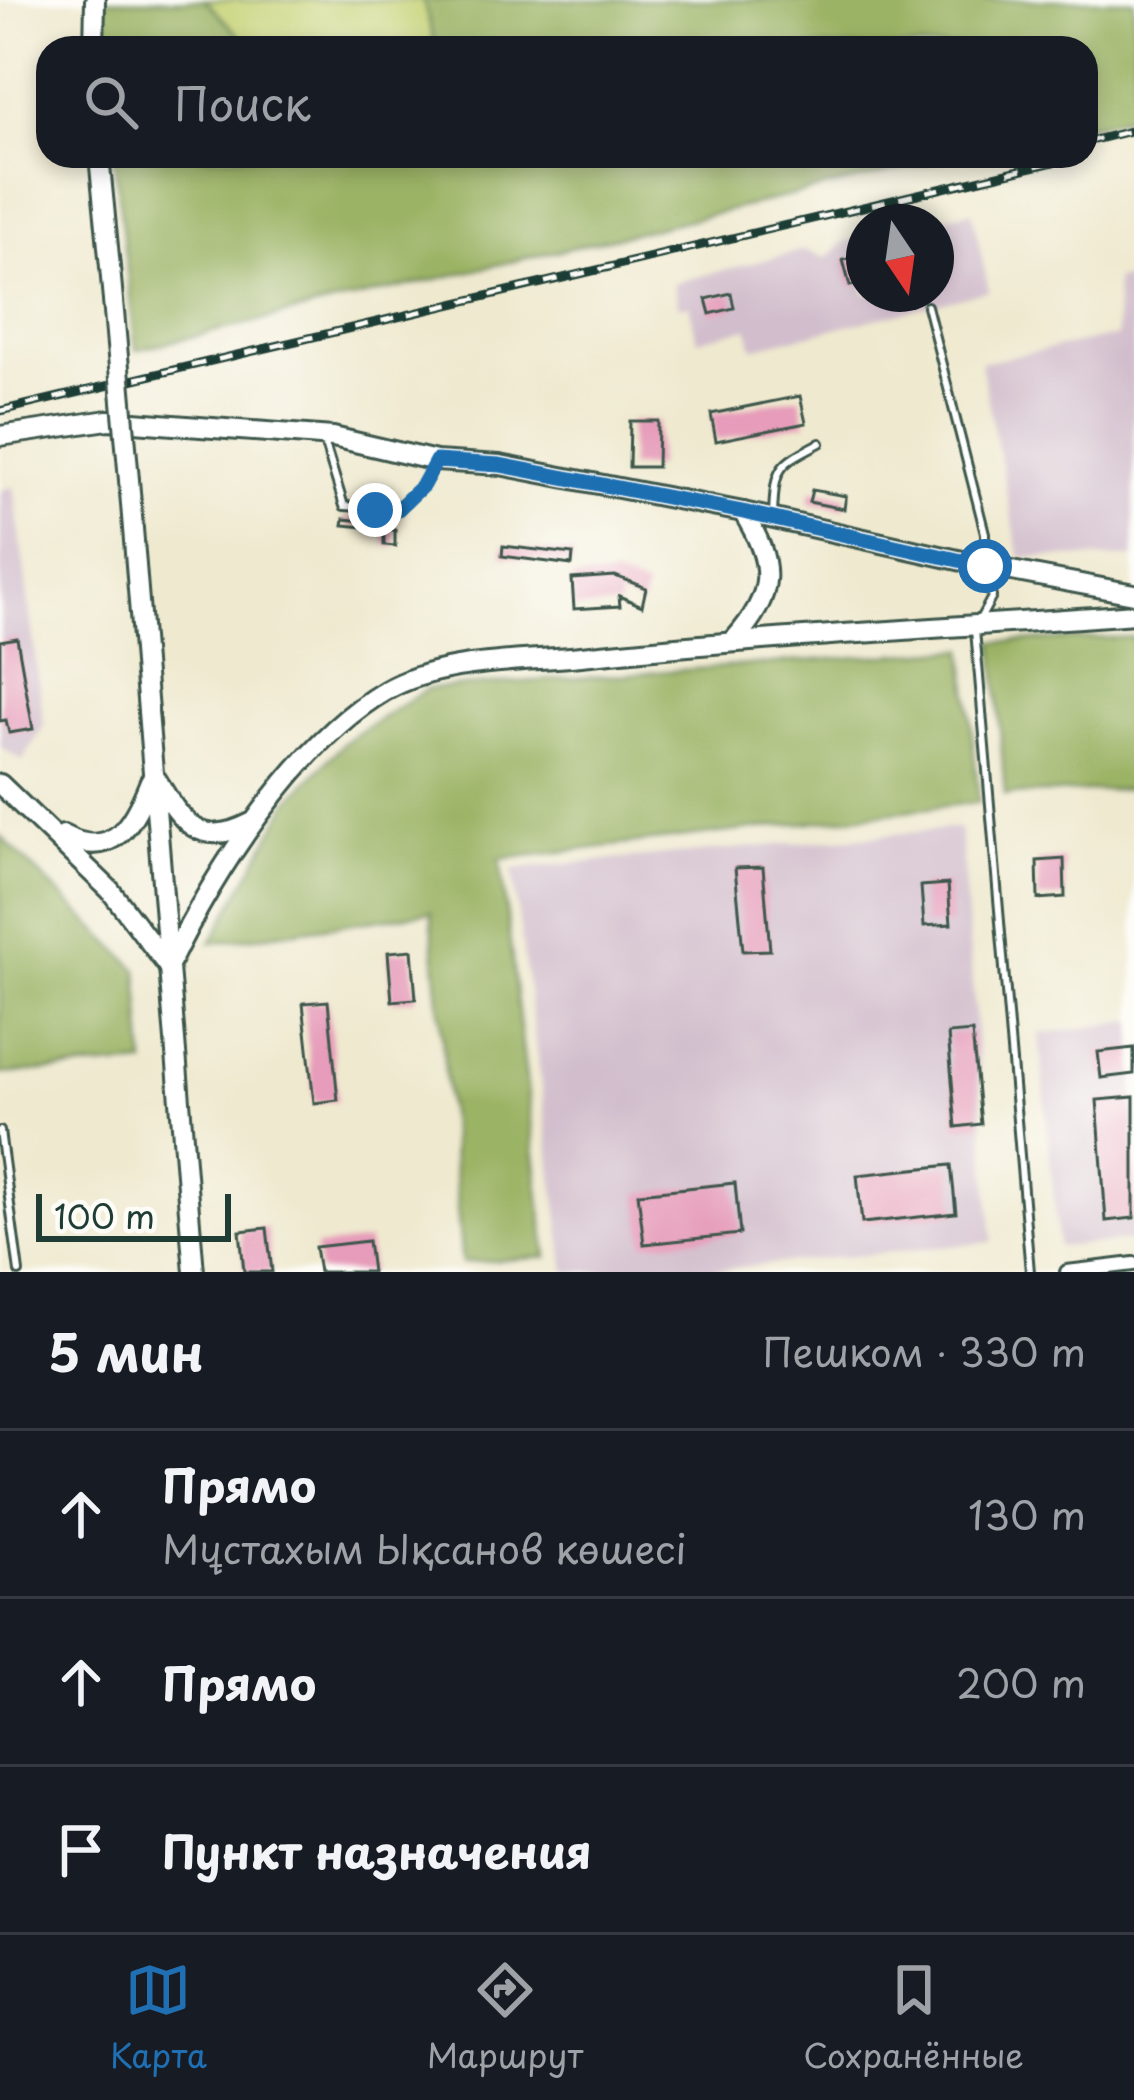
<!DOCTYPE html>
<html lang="ru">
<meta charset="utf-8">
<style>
:root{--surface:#171b24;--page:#20242c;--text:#f1f3f6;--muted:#9ea1a6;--line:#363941;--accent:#1f6fb2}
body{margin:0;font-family:"Playpen Sans",sans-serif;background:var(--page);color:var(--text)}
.compass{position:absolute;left:846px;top:204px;width:108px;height:108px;border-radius:50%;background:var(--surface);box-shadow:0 6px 18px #0003;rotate:167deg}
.scale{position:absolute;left:36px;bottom:30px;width:195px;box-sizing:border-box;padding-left:12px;border:6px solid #1f3d34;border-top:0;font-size:33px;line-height:42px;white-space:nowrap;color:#1f3d34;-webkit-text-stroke:9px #fdfcf7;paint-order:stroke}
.stop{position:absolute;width:36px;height:36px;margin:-27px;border:9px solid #1f6fb2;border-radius:50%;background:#fff}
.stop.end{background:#1f6fb2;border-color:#fff;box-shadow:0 3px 12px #0008}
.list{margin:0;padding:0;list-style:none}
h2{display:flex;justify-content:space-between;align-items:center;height:156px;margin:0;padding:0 48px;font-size:51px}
h2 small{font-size:39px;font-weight:400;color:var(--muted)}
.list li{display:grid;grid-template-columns:78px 1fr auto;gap:36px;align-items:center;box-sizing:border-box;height:168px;padding:0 48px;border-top:3px solid var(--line)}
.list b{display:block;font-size:45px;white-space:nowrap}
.list p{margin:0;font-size:39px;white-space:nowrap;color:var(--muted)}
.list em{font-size:39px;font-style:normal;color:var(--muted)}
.icon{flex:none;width:66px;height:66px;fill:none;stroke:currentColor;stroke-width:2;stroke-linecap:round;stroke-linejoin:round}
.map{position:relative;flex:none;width:1134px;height:1272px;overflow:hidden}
.search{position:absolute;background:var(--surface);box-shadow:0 6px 18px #0003;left:36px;right:36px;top:36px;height:132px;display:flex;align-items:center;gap:30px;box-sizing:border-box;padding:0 42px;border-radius:36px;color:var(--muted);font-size:45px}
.sheet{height:660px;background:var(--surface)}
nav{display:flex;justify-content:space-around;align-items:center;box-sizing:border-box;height:168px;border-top:3px solid var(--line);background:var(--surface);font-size:33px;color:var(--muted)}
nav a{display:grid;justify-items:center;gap:6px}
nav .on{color:var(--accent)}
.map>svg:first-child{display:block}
</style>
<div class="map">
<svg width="1134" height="1272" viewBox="0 0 1134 1272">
<rect width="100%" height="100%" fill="#fdfcf7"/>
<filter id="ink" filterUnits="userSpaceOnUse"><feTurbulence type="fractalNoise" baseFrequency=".00833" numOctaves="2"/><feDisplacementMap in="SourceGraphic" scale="24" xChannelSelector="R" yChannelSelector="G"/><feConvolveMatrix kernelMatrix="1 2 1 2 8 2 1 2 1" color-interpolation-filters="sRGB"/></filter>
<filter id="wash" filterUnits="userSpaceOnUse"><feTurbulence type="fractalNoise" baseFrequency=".004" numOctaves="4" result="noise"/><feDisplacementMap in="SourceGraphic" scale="48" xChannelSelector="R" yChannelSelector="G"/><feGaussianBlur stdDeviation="2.7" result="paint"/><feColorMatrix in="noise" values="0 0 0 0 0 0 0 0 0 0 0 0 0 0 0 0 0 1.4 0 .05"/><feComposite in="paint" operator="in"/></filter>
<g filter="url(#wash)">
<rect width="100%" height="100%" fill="#efe9cf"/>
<g fill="#d1bdcc">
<polygon points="972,211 989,291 753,348 748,328 697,340 689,305 679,307 673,283 804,250 827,258 845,241 864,237 864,294 936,294 936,222 918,222"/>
<polygon points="1134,279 1134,558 1020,557 980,362 1117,336 1115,280"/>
<polygon points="14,486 44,725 23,761 0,747 0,491"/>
<polygon points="960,828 993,1242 694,1272 566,1272 512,869"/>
<polygon points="1134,1021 1134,1241 1058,1247 1039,1034"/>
</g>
<polygon fill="#c4d173" stroke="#728754" stroke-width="3" points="205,0 423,0 436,48 251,48"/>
<g fill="#9bb365" stroke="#5d784c" stroke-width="3">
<polygon points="105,0 205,0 251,48 106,48"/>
<polygon points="423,0 1134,0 1134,115 1086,126 1086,48 436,48"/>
<polygon points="114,156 959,156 136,350"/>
<polygon points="1134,637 1134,789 1005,795 994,642"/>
<polygon points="964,649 979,802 500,859 547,1257 462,1263 431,912 211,943 290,800 346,741 427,689"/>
<polygon points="0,836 138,970 145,1064 0,1074"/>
</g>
<g id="blocks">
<g fill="#e69cba">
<polygon points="864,255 864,283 850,286 843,260"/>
<polygon points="731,293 734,308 710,314 706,299"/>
<polygon points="800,396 806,423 716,441 711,414"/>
<polygon points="630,421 658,421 657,467 629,467"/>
<polygon points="812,490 846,496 844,509 809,502"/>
<polygon points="344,519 374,522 374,528 343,525"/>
<polygon points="384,530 395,530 395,546 384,545"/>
<polygon points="503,546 573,554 572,565 502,556"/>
<polygon points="615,576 646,588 642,606 619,596 620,606 574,609 572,579"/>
<polygon points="17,638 33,729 9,733 6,720 0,721 0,641"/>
<polygon points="1064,859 1065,897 1038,899 1037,861"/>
<polygon points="763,867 770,950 743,951 735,868"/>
<polygon points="948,884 951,924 924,926 921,886"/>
<polygon points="412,950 416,999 392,1001 388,952"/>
<polygon points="328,1001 338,1100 314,1103 303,1003"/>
<polygon points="972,1032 981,1124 956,1127 948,1034"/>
<polygon points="1134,1048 1134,1074 1101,1078 1098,1052"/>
<polygon points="1134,1097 1134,1218 1106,1221 1097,1100"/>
<polygon points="951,1165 956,1213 862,1223 857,1175"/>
<polygon points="735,1183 740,1234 644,1244 638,1193"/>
<polygon points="267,1228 272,1272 244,1272 240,1231"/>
<polygon points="368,1241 372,1272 319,1272 315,1247"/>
</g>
</g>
</g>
<g filter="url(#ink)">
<use href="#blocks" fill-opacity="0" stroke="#3e574b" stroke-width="3"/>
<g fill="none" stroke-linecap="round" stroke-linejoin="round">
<g stroke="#3e574b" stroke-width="12">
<g id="service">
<polyline points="927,306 985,533 985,566 992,597 980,619"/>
<polyline points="323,438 344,506 398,509 423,485 435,464"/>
<path d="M773 515C775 467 777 465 820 443"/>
<polyline points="975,630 1030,1272"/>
<polyline points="0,1131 19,1272"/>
</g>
</g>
<g stroke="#3e574b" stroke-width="18">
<polyline id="minor" points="1067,1272 1134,1264"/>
</g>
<g stroke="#3e574b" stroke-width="24">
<g id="secondary">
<polyline points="94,48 95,0"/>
<polyline points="99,156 110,267"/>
<polyline points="0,436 108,420 333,437 436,461 500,465 743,512 985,566 1134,594"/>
<polyline points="129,480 194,1272"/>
<path d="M734 640C776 593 775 564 743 512"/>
<path d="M157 780C182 823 200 849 251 823"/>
<polyline points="0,784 110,890 167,965"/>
<path d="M63 835C114 862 134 822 150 781"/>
<path d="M168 967C213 874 295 744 385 691 440 659 519 662 581 656 765 637 949 628 1134 614"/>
</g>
</g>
<use href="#service" stroke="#fff" stroke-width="6"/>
<use href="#minor" stroke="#fff" stroke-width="12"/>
<use href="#secondary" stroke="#fff" stroke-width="18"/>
<g stroke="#1f3d34" stroke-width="9">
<g id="rail">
<polyline points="1086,142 1134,130"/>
<polyline points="0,411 1079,156"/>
</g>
</g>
<use href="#rail" stroke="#fdfcf7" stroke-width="4.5" stroke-dasharray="14" stroke-linecap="butt"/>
<g stroke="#3e574b" stroke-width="24" stroke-linecap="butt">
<polyline id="secondary-bridge" points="110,267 129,480"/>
</g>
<use href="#secondary-bridge" stroke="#fff" stroke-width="18"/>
</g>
</g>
<g fill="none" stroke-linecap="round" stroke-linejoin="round" filter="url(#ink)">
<polyline stroke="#1f6fb2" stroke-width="15" points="375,510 398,509 423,485 436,461 500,465 743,512 985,566"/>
</g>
</svg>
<svg class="compass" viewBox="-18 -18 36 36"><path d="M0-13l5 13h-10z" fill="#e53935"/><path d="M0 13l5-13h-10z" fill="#9ea1a6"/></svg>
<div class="scale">100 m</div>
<div class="stop" style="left:985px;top:566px"></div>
<div class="stop end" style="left:375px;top:510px"></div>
<div class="search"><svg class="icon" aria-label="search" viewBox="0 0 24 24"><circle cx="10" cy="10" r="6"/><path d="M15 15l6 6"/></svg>Поиск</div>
</div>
<section class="sheet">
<h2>5 мин<small>Пешком · 330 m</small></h2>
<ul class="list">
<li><svg class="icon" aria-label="ahead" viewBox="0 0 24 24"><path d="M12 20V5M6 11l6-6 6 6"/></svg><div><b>Прямо</b><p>Мұстахым Ықсанов көшесі</p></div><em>130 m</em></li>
<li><svg class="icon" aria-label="ahead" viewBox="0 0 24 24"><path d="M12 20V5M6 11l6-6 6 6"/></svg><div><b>Прямо</b></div><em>200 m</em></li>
<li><svg class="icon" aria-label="arrive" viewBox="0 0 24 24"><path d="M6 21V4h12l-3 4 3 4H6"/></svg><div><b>Пункт назначения</b></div></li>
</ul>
</section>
<nav>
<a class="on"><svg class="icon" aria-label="map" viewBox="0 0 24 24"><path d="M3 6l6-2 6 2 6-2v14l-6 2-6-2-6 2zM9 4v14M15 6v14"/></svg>Карта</a>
<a><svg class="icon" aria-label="directions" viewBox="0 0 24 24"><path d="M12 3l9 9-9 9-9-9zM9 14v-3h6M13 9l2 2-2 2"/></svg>Маршрут</a>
<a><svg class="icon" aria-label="saved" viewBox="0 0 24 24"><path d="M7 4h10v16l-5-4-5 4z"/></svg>Сохранённые</a>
</nav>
